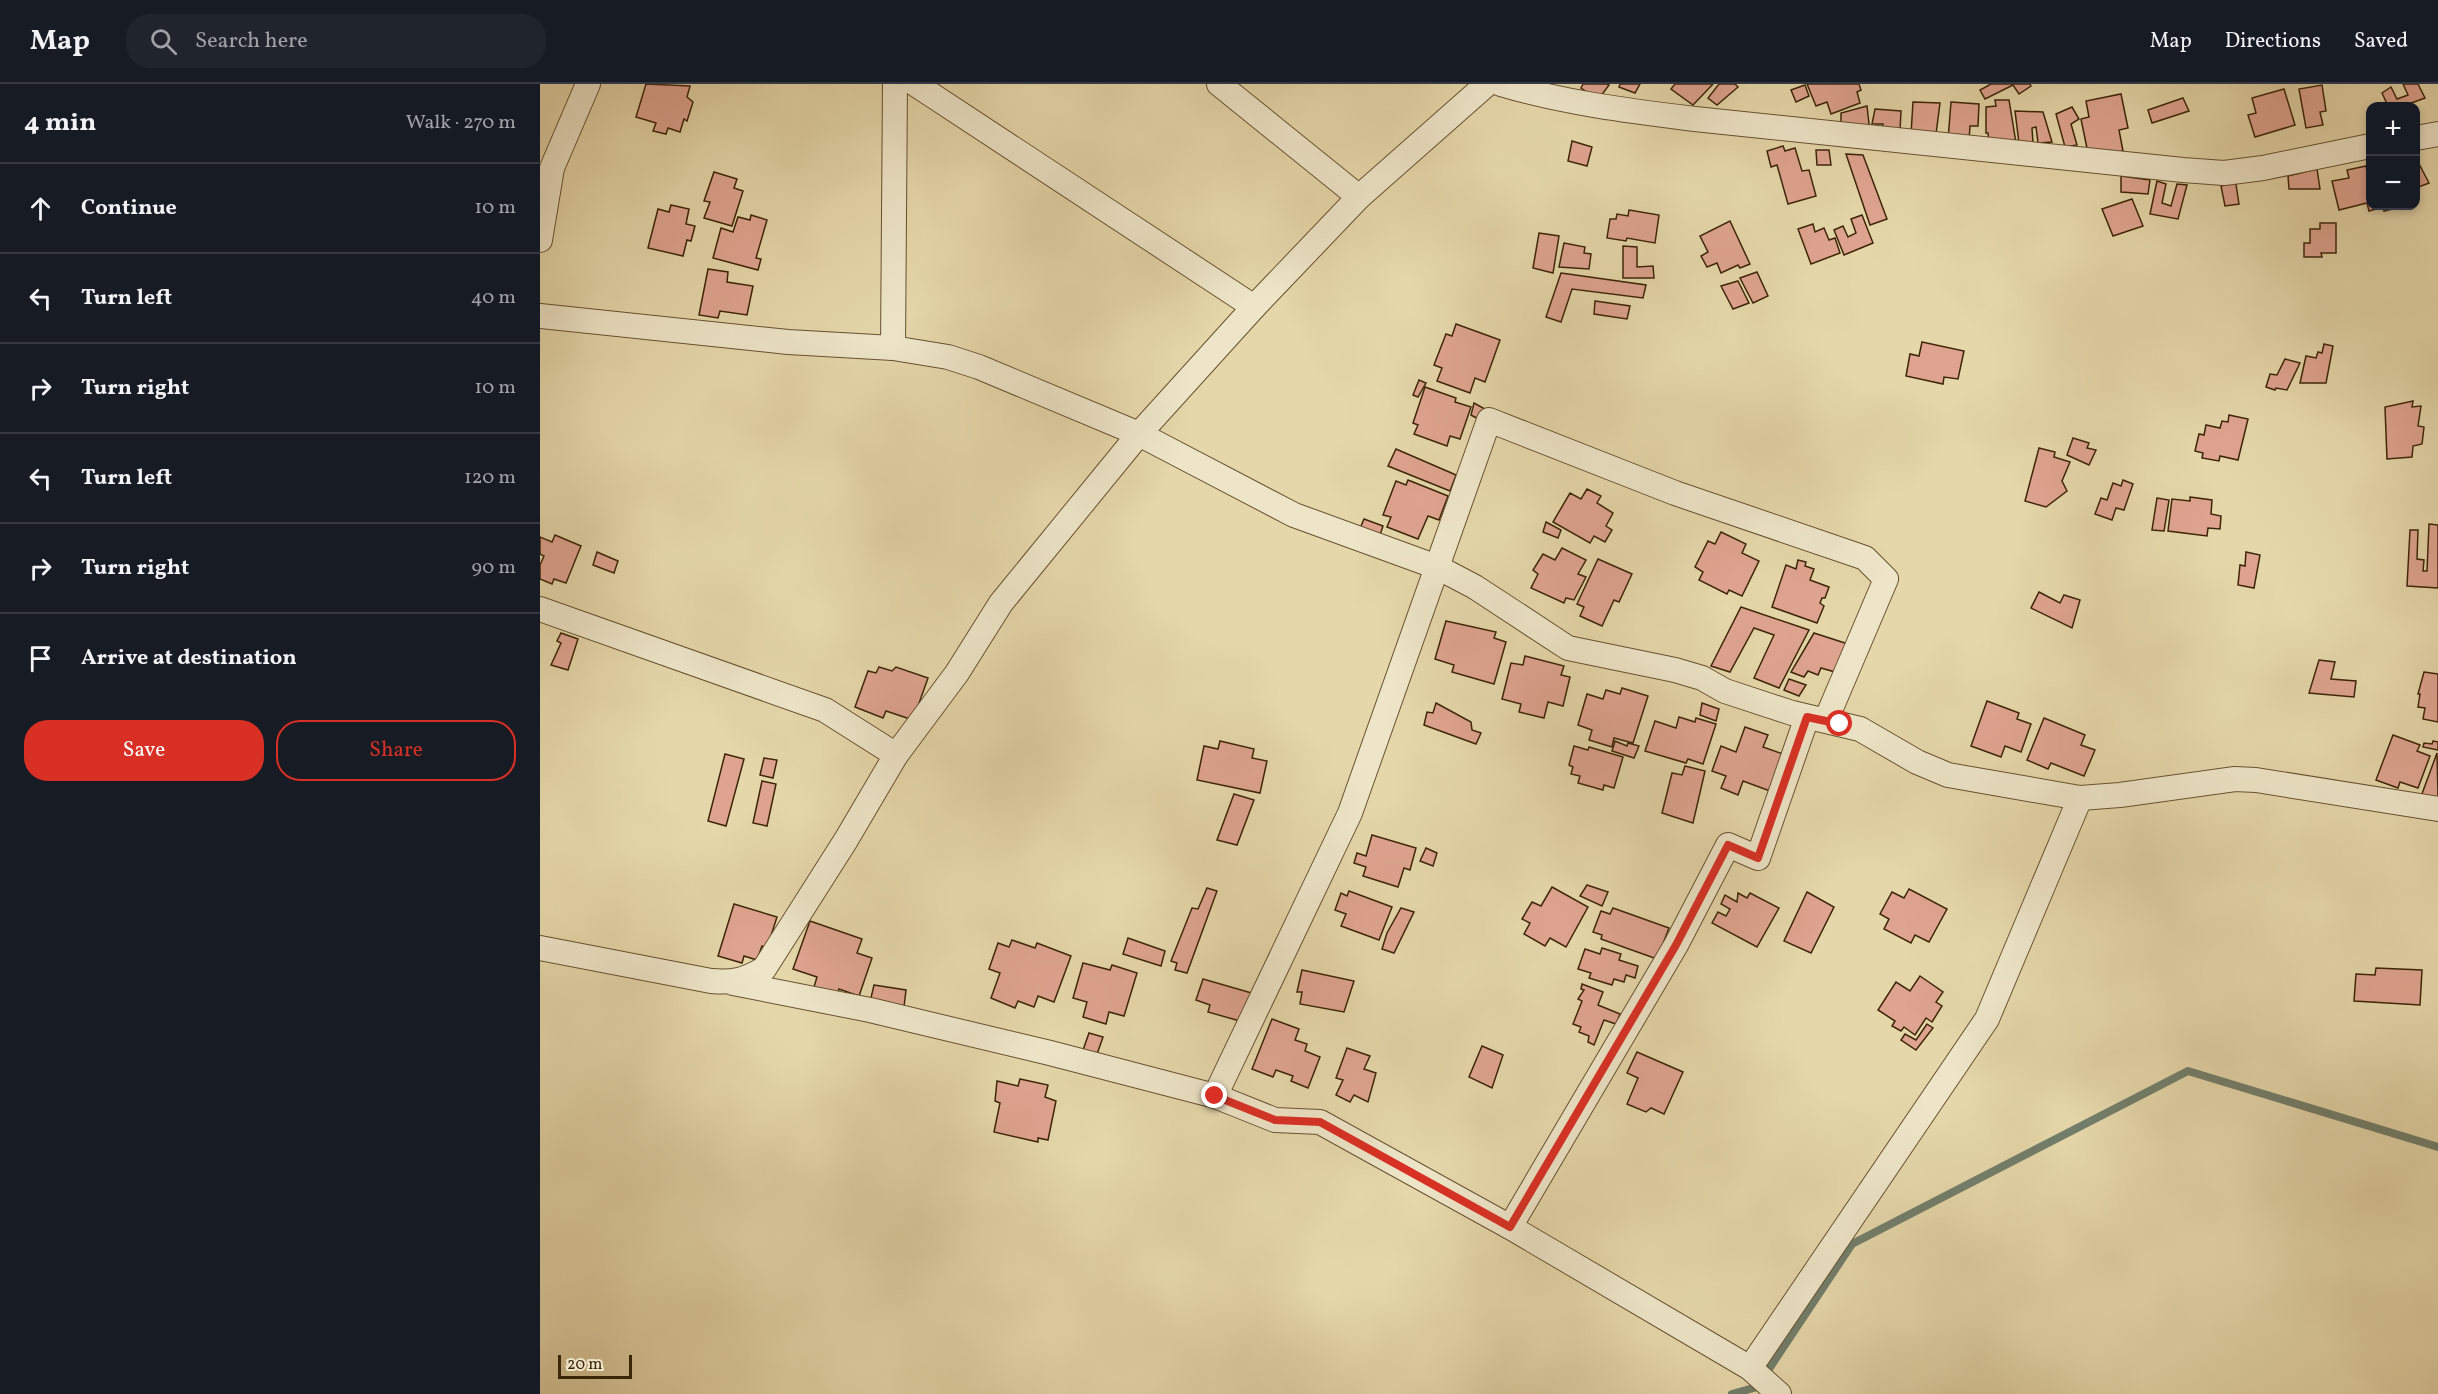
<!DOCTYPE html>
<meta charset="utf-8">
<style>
:root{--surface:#171b24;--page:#20242c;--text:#f1f3f6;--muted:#9ea1a6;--line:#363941;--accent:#d93025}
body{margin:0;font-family:Vollkorn,serif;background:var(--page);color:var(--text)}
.controls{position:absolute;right:18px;top:18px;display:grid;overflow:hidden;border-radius:12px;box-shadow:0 3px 9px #0003}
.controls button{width:54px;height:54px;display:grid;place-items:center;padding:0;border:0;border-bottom:2px solid var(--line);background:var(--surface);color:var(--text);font:30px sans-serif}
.scale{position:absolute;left:18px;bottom:15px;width:74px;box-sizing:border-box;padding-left:6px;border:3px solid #3d2507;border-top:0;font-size:16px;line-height:21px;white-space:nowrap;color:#3d2507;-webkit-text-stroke:4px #eee5c8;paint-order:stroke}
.stop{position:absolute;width:18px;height:18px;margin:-14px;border:4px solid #d93025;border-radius:50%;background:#fff}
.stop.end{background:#d93025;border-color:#fff;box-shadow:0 2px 6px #0008}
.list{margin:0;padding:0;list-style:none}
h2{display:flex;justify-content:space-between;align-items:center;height:78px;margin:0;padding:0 24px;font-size:26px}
h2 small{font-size:20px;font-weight:400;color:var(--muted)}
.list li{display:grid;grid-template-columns:39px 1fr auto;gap:18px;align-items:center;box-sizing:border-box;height:90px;padding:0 24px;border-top:2px solid var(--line)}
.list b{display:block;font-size:22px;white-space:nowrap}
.list em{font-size:20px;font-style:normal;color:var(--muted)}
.actions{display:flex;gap:12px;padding:18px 24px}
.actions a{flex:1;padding:14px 0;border:2px solid var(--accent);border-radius:24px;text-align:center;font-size:21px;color:var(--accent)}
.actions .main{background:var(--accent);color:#fff}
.icon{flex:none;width:33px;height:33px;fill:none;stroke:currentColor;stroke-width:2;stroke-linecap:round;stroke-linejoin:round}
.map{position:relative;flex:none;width:1898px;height:1310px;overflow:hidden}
header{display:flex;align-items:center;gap:36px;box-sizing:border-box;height:84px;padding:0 30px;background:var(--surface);border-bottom:2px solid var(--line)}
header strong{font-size:28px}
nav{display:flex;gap:33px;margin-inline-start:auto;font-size:21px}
.search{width:420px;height:54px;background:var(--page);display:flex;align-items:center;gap:15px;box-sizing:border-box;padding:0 21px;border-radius:24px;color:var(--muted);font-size:22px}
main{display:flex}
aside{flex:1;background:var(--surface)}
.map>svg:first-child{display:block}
</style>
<header>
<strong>Map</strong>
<div class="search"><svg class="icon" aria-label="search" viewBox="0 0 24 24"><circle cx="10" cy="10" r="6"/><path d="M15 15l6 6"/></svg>Search here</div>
<nav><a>Map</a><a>Directions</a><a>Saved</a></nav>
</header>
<main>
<aside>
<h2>4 min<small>Walk · 270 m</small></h2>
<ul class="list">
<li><svg class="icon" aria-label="ahead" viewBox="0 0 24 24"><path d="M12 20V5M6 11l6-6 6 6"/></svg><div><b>Continue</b></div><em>10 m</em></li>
<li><svg class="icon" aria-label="left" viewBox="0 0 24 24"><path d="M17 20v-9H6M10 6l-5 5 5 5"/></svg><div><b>Turn left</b></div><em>40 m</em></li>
<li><svg class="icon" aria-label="right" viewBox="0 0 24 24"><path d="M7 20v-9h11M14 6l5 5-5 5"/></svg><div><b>Turn right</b></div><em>10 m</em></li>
<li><svg class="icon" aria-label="left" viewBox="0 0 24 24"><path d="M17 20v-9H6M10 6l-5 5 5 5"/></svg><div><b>Turn left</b></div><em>120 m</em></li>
<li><svg class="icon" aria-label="right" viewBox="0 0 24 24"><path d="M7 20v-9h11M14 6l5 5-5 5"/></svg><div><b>Turn right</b></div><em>90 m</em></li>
<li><svg class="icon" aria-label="arrive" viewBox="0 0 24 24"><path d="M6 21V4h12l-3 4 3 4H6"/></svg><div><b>Arrive at destination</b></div></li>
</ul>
<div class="actions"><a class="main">Save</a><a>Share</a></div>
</aside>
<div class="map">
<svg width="1898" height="1310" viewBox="0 0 1898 1310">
<rect width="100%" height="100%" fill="#e5d7aa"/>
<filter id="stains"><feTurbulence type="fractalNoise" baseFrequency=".00333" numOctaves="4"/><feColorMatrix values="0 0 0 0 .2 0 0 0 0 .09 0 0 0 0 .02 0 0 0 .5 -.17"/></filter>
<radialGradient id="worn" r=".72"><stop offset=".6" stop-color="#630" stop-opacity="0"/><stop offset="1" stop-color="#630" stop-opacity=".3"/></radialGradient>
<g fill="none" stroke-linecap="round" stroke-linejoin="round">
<polyline stroke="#727e6b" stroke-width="8" points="1192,1310 1217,1303 1312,1160 1648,987 1898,1063"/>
</g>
<g fill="#dfa490" stroke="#3d2507" stroke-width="1.5">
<polygon points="106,0 150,2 147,13 153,18 147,37 144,35 140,48 128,44 126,50 113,47 116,39 96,33"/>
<polygon points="1043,0 1067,0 1069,1 1058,16 1041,4"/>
<polygon points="1080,0 1100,0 1095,9 1079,3"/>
<polygon points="1135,0 1173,0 1153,21 1131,5"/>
<polygon points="1179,0 1195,0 1198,3 1177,21 1168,14"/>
<polygon points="1267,0 1319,0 1321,6 1317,8 1320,19 1291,30 1287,18 1276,22"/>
<polygon points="1451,0 1490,0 1491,2 1479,10 1473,1 1445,15 1440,6"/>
<polygon points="1863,0 1878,0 1885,14 1863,22 1848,22 1842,9 1851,3 1857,15 1868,11"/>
<polygon points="1265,1 1269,12 1256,18 1251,6"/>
<polygon points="1782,1 1786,27 1780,28 1783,41 1766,44 1759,5"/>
<polygon points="1744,5 1755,41 1715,53 1708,31 1716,29 1712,14"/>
<polygon points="1581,10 1588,44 1579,46 1583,67 1549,74 1541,35 1549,33 1546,17"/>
<polygon points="1643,14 1649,27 1612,39 1608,26"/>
<polygon points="1455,16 1469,16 1476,59 1449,58 1448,49 1446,49 1446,23 1456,22"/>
<polygon points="1373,18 1400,19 1396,50 1371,50"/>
<polygon points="1411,18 1439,20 1438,42 1430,42 1429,57 1408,56"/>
<polygon points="1327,22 1330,49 1301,41 1301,29"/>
<polygon points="1532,23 1539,35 1531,40 1537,61 1525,63 1516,30"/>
<polygon points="1335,25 1361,27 1360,47 1343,47 1343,40 1332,40"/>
<polygon points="1475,27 1503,28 1512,58 1498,59 1496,43 1492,44 1493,59 1479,59"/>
<polygon points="1032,57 1052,63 1047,82 1028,77"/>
<polygon points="1243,62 1245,67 1255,64 1262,87 1269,86 1276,112 1248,120 1237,81 1231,83 1227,67"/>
<polygon points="1276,66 1289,66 1291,81 1277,81"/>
<polygon points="1306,70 1323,71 1347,135 1330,141"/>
<polygon points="1876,74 1889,99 1876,104"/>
<polygon points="1826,82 1830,100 1830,122 1835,122 1836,125 1829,127 1827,119 1799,126 1792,97 1809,94 1807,86"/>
<polygon points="1777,85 1780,105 1749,105 1748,92"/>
<polygon points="174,88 197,95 194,104 203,107 192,142 164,134 170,118 164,117"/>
<polygon points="1581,92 1610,96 1608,110 1581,108"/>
<polygon points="1695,94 1699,120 1685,122 1681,102 1686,101 1686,95"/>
<polygon points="1617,97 1626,100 1622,119 1631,122 1637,100 1647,101 1638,135 1610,130"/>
<polygon points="1592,115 1603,142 1573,152 1562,125"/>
<polygon points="131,121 149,125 146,140 155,142 151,157 147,156 143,172 108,164 118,125 129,128"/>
<polygon points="1843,122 1866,122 1844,127"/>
<polygon points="1089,126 1119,131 1115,159 1087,154 1086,157 1067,154 1070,135 1076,135 1077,130 1088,132"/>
<polygon points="211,131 227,136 216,174 221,175 218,186 173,174 181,144 193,148 198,133 210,136"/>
<polygon points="1322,131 1333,159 1304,171 1294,146 1303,142 1308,153 1316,149 1311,135"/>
<polygon points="1190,137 1210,180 1200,184 1198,181 1181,189 1177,179 1167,183 1161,172 1168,168 1160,152"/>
<polygon points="1780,139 1796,139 1796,169 1781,169 1782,173 1764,173 1764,159 1770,159 1770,145 1780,145"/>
<polygon points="1273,140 1275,148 1284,144 1289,156 1295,154 1300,169 1271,180 1258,145"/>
<polygon points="999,149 1019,152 1013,189 993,184"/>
<polygon points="1024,159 1045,163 1044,169 1051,170 1049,185 1019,183"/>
<polygon points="1083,162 1097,163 1097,183 1113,182 1114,194 1083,194"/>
<polygon points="168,185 188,188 187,198 213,202 207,231 180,227 178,234 159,231"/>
<polygon points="1217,188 1228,212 1213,219 1200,194"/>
<polygon points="1021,189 1106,201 1103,214 1032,205 1021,238 1006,233"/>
<polygon points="1198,197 1209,219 1193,225 1181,202"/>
<polygon points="1055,217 1090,222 1087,235 1054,230"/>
<polygon points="916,240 960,256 945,298 935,294 930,309 897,297 902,284 894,281 906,250 912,252"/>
<polygon points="1382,258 1424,267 1418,295 1404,293 1403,300 1366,292 1370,270 1379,272"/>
<polygon points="1784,260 1793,262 1786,299 1760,299 1766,272 1776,274 1778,268 1782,269"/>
<polygon points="1745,275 1760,279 1747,306 1736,304 1735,306 1726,303 1730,290 1737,291"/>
<polygon points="879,296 886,299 878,313 873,311"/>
<polygon points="885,303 916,314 915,318 931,323 920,355 910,352 907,362 874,350 878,341 873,339"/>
<polygon points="1873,317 1872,323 1881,322 1878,342 1884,343 1882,360 1873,362 1872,373 1847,375 1845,323"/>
<polygon points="934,319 945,325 940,336 931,331"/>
<polygon points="1689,331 1708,335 1698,376 1680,372 1679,377 1662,374 1663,369 1655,367 1659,350 1664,351 1666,341 1680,344 1682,337 1688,338"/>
<polygon points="1533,354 1549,359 1547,364 1556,366 1549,381 1527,371"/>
<polygon points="1499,364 1515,368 1514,373 1530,378 1522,397 1527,407 1506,423 1485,417"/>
<polygon points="856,365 916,391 910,407 848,382"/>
<polygon points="868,396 908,412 899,436 888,432 878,455 847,443 851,433 843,431 856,397 866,401"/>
<polygon points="1583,396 1593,400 1584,426 1576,424 1572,436 1555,430 1561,414 1567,416 1573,399 1581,402"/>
<polygon points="1047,405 1061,412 1057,419 1073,429 1066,442 1072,446 1065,458 1054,452 1050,459 1013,438 1030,409 1041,415"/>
<polygon points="1650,413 1672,416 1671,430 1681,432 1680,445 1668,444 1667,452 1628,447 1632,415 1650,417"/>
<polygon points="1617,414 1629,416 1624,447 1612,446"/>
<polygon points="824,435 843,442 838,457 818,449"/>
<polygon points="1006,438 1021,446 1018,454 1003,448"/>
<polygon points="1889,440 1898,441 1898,504 1867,502 1870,446 1878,446 1877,475 1884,476 1883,487 1887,487"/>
<polygon points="1181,448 1206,460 1202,469 1219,477 1202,512 1189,506 1187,510 1159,496 1163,488 1155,483 1168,457 1175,460"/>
<polygon points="15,451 41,462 26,499 14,495 12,500 0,495 0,481 4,472 0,470 0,453 12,458"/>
<polygon points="1022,464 1046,476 1038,490 1046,493 1034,516 1026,514 1024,519 991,504 998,490 993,486 1003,470 1015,476"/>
<polygon points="57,468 78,477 74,489 53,481"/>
<polygon points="1706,468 1720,471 1714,504 1698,501 1700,481 1705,482"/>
<polygon points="1058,475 1092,490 1079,518 1074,516 1062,542 1040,532 1044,523 1037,520"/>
<polygon points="1258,476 1266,478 1265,482 1274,485 1270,496 1289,503 1285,514 1282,514 1280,519 1284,522 1277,539 1232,523 1246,481 1256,485"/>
<polygon points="1499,508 1520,519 1524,511 1540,516 1532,544 1491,524"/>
<polygon points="1201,523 1269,546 1239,604 1214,594 1234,551 1214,544 1190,588 1171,582"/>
<polygon points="906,537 956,548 954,554 966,558 954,600 912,588 914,581 895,575"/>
<polygon points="21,549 38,555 28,586 11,581 21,559 17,557"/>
<polygon points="1274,549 1308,560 1295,588 1281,584 1278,591 1268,587 1264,593 1251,588"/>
<polygon points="985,572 1024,582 1021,591 1030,593 1023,622 1008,618 1004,634 979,628 981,620 962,615 971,579 983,581"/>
<polygon points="1779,576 1795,578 1791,595 1816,597 1814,613 1769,609"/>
<polygon points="339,583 352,587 356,583 388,594 373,636 346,627 343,634 315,623 328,587 336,589"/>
<polygon points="1884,588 1898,590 1898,638 1883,635 1885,624 1878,623 1880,610 1878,610"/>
<polygon points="1249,595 1266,601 1259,612 1244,606"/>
<polygon points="1082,604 1108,612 1093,659 1074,654 1072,663 1049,656 1052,646 1038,641 1047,610 1063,615 1066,606 1080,610"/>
<polygon points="1447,617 1479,629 1477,635 1491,640 1481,668 1465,662 1461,673 1431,662"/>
<polygon points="896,619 931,638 932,646 941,649 936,660 884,641 887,628 893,629"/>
<polygon points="1162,619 1179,625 1176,637 1160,631"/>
<polygon points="1139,633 1155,638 1156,634 1176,640 1163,680 1148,675 1146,679 1105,667 1115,637 1136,644"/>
<polygon points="1504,634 1545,651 1541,661 1555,666 1544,692 1511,679 1508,685 1487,676"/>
<polygon points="1205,643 1228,651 1223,663 1243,670 1230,707 1203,697 1198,711 1181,704 1186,692 1172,687 1181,662 1196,668"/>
<polygon points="1853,651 1880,661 1877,667 1890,672 1878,704 1860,698 1858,704 1836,696"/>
<polygon points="680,657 714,665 712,674 727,677 720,709 657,696 664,662 678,665"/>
<polygon points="1075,657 1087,662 1088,659 1099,662 1094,674 1072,667"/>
<polygon points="1893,657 1898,658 1898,666 1883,663 1884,659 1892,660"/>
<polygon points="1034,662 1048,666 1049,663 1083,673 1074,704 1064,701 1063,706 1038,699 1040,692 1031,690 1033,683 1029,681"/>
<polygon points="1897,669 1898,713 1894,722 1879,718"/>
<polygon points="185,670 204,675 186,742 168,737"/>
<polygon points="224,674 237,676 233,694 220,691"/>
<polygon points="1145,682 1165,687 1153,739 1122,729 1132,689 1142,691"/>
<polygon points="222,697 236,700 227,742 213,739"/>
<polygon points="694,710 714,716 697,761 677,756"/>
<polygon points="832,751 876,764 870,786 864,784 858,803 823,792 826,783 814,779 817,769 826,772"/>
<polygon points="886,764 897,769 893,782 880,777"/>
<polygon points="1047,801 1068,808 1062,822 1040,812"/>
<polygon points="1012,803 1048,823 1026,863 1010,854 1005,862 984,850 990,839 982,835 992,818 1001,822"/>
<polygon points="667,804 677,807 647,889 635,886 637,879 631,877 652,824 658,825"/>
<polygon points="1369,805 1407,825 1389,858 1375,851 1371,859 1344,845 1349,835 1340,830 1352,808 1364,814"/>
<polygon points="809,807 852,823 839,856 801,842 806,830 795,826 801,809 807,812"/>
<polygon points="1267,808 1294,823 1271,869 1244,857"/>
<polygon points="1198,809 1207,814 1210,809 1239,824 1217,863 1172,839 1178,828 1186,832 1190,825 1181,820 1185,811 1197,818"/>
<polygon points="194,820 237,833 227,864 222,862 217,876 204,872 202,879 178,872"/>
<polygon points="861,824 874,828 854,869 842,865 847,849"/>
<polygon points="1073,824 1129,844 1117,875 1061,855 1062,851 1053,848 1061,827 1070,830"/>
<polygon points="270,837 322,855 317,869 332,874 319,912 299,905 297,911 274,903 277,893 253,885"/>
<polygon points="588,854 625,867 621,882 583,870"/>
<polygon points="472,856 495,864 497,859 531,872 514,918 498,912 494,923 478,917 475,924 451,914 460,889 449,885 458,859 469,863"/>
<polygon points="1062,864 1081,870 1079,876 1098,882 1095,894 1086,891 1084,898 1074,895 1072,901 1049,894 1051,889 1038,885 1045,865 1060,870"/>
<polygon points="543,879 570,886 572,881 597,889 584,932 569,928 566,940 543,933 547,918 533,914"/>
<polygon points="1836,884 1882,886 1880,921 1814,917 1816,890 1835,891"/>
<polygon points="762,886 814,897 804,928 760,920 762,908 757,908"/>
<polygon points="1380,892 1403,908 1396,918 1402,922 1392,938 1386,934 1375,951 1364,943 1361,947 1352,942 1355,937 1338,926 1356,898 1370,907"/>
<polygon points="663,895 715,910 700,937 668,928 670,921 656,916"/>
<polygon points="1042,900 1063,908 1058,921 1080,930 1076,940 1064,936 1054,961 1048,958 1049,952 1039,948 1041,943 1033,940 1042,917 1038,915 1044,906 1041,905"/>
<polygon points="334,901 366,906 364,923 330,918"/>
<polygon points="732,935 759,945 755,956 767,960 765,967 780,973 768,1004 751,997 753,992 736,986 733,993 712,985"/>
<polygon points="1387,940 1393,944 1376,966 1361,956 1365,950 1376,956"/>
<polygon points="549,949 563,953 556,973 542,969"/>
<polygon points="942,962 963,971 952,1004 929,993"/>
<polygon points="807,964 830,972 824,985 836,989 828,1018 814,1011 810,1018 796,1011 803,996 796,994"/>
<polygon points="1097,968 1143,988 1124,1030 1111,1024 1106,1028 1087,1020 1098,994 1087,989"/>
<polygon points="480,995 508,1001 505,1013 516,1017 508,1056 498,1054 498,1058 454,1048 460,1019 455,1017 457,997 478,1002"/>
</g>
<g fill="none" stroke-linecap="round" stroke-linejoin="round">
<g stroke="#675230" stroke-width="26">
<g id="minor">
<polyline points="375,0 714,223"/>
<polyline points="679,0 819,113"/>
<path d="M961 0C1024 19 1090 27 1155 35L1643 86 1684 89 1723 84 1830 62"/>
<polyline points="1876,54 1898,50"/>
<polyline points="0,156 12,84 48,0"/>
<polyline points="0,232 248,258 353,264 408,273 439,283 599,350 754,431 897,483 935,503 1028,564 1135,586 1162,594 1185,607 1252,629 1320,645 1377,678 1408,691 1540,714 1580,711 1695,695 1716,696 1898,725"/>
<polyline points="353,264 355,0"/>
<polyline points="0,525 285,626 356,671"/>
<path d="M0 864 171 897C193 899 205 896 224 885L306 756 356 671 417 589 461 519 599 350 714 223 819 113 947 0"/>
<polyline points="193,899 330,926 510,969 675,1012 735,1036 780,1038 970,1143 1210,1284 1239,1310"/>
<polyline points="675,1012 810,729 949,336 1135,409 1325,474 1346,495 1286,636"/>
<polyline points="970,1143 1136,861 1188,761 1218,774 1267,633"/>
<polyline points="1210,1284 1447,935 1540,714"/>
</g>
</g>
<use href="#minor" stroke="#eee5c8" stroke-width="24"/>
</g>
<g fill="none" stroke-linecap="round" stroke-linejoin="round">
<polyline stroke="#d93025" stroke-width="8" points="675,1012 735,1036 780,1038 970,1143 1136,861 1188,761 1218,774 1267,633 1300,640"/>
</g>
<rect width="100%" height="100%" filter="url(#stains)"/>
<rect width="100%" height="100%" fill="url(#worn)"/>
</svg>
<div class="controls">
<button>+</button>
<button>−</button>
</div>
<div class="scale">20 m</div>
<div class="stop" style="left:1300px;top:640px"></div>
<div class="stop end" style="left:675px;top:1012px"></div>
</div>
</main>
